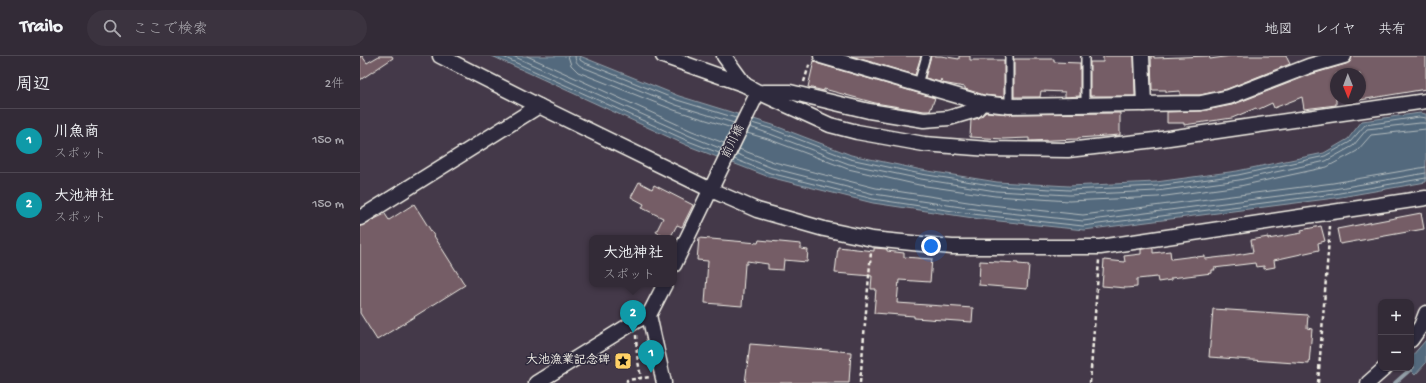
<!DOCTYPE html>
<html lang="ja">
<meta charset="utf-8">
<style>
:root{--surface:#332b37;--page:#3b333f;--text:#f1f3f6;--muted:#a9a7ad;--line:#4e4752;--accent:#8bbbb9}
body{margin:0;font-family:"Gochi Hand","Klee One",sans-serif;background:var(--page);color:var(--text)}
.controls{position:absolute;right:12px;bottom:12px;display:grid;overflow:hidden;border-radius:8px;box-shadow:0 1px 3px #0004}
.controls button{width:36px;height:36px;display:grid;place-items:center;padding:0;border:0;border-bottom:1px solid var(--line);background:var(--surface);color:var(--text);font:20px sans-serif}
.compass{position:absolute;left:970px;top:12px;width:36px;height:36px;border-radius:50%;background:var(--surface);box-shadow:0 1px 3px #0004;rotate:179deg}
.you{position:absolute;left:571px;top:190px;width:14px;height:14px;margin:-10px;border:3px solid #fff;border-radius:50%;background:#1a73e8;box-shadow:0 0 0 6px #1a73e833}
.badge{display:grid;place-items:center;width:26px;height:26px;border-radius:50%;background:var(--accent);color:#fff;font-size:13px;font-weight:700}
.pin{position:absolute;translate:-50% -33px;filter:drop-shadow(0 1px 2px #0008)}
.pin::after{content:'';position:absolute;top:21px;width:14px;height:12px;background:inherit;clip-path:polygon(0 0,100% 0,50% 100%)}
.popup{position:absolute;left:229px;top:179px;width:88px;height:52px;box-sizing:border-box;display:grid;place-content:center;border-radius:8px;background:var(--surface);filter:drop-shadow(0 1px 3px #0005);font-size:13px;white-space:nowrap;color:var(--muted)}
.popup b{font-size:15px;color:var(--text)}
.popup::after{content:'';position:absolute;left:50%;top:100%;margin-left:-8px;border:8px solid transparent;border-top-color:var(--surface)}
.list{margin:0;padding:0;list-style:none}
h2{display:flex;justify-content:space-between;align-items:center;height:52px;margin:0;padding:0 16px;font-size:17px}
h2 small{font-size:13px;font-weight:400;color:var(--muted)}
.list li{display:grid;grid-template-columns:26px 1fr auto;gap:12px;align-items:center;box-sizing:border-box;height:64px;padding:0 16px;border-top:1px solid var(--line)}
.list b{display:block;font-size:15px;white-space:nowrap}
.list p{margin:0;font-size:13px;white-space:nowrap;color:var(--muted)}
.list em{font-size:13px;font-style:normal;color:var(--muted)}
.icon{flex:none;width:22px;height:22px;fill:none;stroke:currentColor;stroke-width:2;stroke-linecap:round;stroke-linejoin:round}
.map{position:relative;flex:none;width:1066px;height:327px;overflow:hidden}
header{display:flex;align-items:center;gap:24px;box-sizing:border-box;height:56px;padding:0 20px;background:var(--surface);border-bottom:1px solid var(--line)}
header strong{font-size:19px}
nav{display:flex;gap:22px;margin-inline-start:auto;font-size:14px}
.search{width:280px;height:36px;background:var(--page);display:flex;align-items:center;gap:10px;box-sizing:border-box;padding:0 14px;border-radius:22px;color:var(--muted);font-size:15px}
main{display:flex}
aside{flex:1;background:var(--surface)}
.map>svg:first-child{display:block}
</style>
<header>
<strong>Trailo</strong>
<div class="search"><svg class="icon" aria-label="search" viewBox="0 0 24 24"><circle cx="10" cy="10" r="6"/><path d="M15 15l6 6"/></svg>ここで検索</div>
<nav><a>地図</a><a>レイヤ</a><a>共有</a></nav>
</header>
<main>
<aside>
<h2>周辺<small>2件</small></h2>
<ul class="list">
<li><span class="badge" style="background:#0f9aa8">1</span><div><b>川魚商</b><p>スポット</p></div><em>150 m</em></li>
<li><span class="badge" style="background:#0f9aa8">2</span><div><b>大池神社</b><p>スポット</p></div><em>150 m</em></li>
</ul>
</aside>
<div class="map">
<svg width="1066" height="327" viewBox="0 0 1066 327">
<rect width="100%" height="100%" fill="#443949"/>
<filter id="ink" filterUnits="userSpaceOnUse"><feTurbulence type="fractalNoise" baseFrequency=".025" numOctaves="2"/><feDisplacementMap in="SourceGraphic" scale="8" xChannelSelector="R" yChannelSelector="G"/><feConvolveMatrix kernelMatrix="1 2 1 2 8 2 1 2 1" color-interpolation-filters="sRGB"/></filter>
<g filter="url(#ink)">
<g fill="#52697d" stroke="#939fa8">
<polygon points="132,0 220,0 319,40 413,69 491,99 562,114 637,126 709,130 796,126 877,115 964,97 988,83 1002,65 1060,57 1066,58 1066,126 975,142 724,174 620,163 513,147 409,121 326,89"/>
<polygon points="1066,284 1066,307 1055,319 1048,312 1051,312 1051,301"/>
</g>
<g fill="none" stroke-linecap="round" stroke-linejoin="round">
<g stroke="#b3bbbd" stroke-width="1">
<polyline points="141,0 328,85 359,97"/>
<polyline points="153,0 330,80 362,93"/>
<polyline points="167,0 332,75 364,87"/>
<polyline points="208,0 211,9 218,16 314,54 372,72"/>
<path d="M215 0C215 9 222 11 230 14L316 49 374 67"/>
<polyline points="220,0 220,4 223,6 317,44 376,62"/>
<polyline points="392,67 412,73 490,103 561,118 637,130 709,134 797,130 878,119 965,100 990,86 1005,69 1059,61 1066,62"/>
<polyline points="390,71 410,78 489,108 561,123 636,135 709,139 797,135 879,124 966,105 993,90 1007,73 1060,67 1066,67"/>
<polyline points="387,77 408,83 488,113 559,129 635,140 709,145 798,141 880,130 967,111 997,95 1011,79 1066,73"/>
<polyline points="379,93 414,106 516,132 621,148 723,159 973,127 1066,111"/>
<polyline points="377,98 412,112 514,138 621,154 723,165 974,133 1066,117"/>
<polyline points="374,103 410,117 513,143 620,159 723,170 974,138 1066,122"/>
</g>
<polyline stroke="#939fa8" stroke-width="4" points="1035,327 1053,311"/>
</g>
<g fill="#755d66" stroke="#f4f1e8">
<polygon points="0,0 2,0 7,7 19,0 32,0 33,2 0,24"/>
<polygon points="491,0 561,0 555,19"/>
<polygon points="571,0 581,0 599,3 599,0 610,0 610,4 644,4 644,41 624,39 605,33 605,31 582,27 581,23 580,26 565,22"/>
<polygon points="743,0 774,0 775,40 730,40 730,6 743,6"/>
<polygon points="791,0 794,0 794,2 849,0 850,3 871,0 926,0 930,8 867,33 840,39 820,39 820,35 806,36 806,34 792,34"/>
<polygon points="992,0 1066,0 1066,33 1000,44 1000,18 976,18 976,49 944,53 942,41 914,52 912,47 897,54 896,52 872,62 824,69 824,67 807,67 807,56 841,55 872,49 952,18 986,8 990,6"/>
<polygon points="654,3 694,3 694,6 720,7 720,40 705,41 705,36 681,35 680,41 654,41"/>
<polygon points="454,5 459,8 575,42 570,55 564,55 515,47 464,33 464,35 448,31"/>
<polygon points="626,56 649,58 760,57 760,79 718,82 718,83 669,85 669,82 643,83 610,81 611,64 619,62"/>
<polygon points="279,126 292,133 294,129 333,149 322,171 317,169 310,182 307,182 296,176 303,162 282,152 284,148 271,141"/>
<polygon points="54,148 105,229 17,284 0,257 0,170 25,158 29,164"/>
<polygon points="1061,157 1064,173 980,188 977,173"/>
<polygon points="961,170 965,185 958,187 959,194 914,204 915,211 904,213 904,210 896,211 895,207 854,212 855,214 852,214 852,217 811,222 811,224 798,226 797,221 777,223 777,231 766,232 742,230 744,204 765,206 764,200 781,198 781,193 793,192 793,197 810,195 811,203 835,200 836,201 845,200 845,203 871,200 893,196 891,184 908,181 908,183 942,177 941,174"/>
<polygon points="339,182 398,187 399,184 441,188 441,193 448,194 447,206 424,204 423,214 408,213 408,208 387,205 387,208 385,208 382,250 345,247 348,205 337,204"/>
<polygon points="478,191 514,195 514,192 527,193 527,195 544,197 544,201 572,203 570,226 539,224 537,247 613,252 612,266 554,262 554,260 514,257 516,233 511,233 512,220 475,217"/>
<polygon points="620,205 658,207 658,208 669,209 667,233 619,229"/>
<polygon points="853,253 948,259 947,272 952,273 949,308 849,301"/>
<polygon points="390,288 491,296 489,327 385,327"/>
</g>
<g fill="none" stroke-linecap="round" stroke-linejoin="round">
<g stroke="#f4f1e8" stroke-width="10">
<g id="service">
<polyline points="649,0 649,50"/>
<polyline points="558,28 566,0"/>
<polyline points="725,49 725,0"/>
</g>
</g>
<g stroke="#f4f1e8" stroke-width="17">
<g id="minor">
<polyline points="80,0 179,50 351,134 397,154 464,173 512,183 592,191 740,191 1066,142"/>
<polyline points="303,0 385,29 398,36 470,69 497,76 564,88 629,93 708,94 795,84 1066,45"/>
<polyline points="364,0 385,29"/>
<polyline points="461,0 622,47 649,50 841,47 869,41 949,10 984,0"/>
<polyline points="782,0 784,48"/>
<polyline points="403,36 430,36 509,55 564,64 589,62 616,54 622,47"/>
<polyline points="0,162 179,50"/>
<polyline points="314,209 398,36"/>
<polyline points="1051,284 1061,270 1066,257"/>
<polyline points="176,327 276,265 289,259"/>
<polyline points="304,327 289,259 305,228"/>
<polyline points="1008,327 1025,312"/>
</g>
</g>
<g stroke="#f4f1e8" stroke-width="2.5" stroke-dasharray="4 3" stroke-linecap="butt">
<polyline points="444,26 450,6"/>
<polyline points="276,279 277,299 281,322"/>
<polyline points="267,327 267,324 290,321"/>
<polyline points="500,327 511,196"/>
<polyline points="730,327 739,204"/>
<polyline points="958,327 970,170"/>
</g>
<use href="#service" stroke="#2f2a3d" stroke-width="7"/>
<use href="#minor" stroke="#2f2a3d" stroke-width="14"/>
</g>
</g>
<defs>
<g id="sight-square" transform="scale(0.9)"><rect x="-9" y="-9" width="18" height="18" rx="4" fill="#ffd166" stroke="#2f2a3d"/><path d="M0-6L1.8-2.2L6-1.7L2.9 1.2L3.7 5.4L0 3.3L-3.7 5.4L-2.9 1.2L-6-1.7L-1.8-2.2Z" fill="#111"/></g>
</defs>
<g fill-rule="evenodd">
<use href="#sight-square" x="263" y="305"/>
</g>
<g text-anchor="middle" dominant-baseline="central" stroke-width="3" stroke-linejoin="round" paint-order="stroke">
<g font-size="12" fill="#f4f1e8" stroke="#2f2a3d">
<text transform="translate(374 86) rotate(-64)">前川橋</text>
</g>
<g font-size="12" font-weight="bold" fill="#f4f1e8" stroke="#2f2a3d" text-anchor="end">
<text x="250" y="305">大池漁業記念碑</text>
</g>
</g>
</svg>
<div class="controls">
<button>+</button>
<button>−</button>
</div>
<svg class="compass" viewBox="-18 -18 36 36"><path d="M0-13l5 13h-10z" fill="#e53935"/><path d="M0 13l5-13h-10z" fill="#a9a7ad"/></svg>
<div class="you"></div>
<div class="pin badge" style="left:291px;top:317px;background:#0f9aa8">1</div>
<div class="pin badge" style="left:273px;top:277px;background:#0f9aa8">2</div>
<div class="popup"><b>大池神社</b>スポット</div>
</div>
</main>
